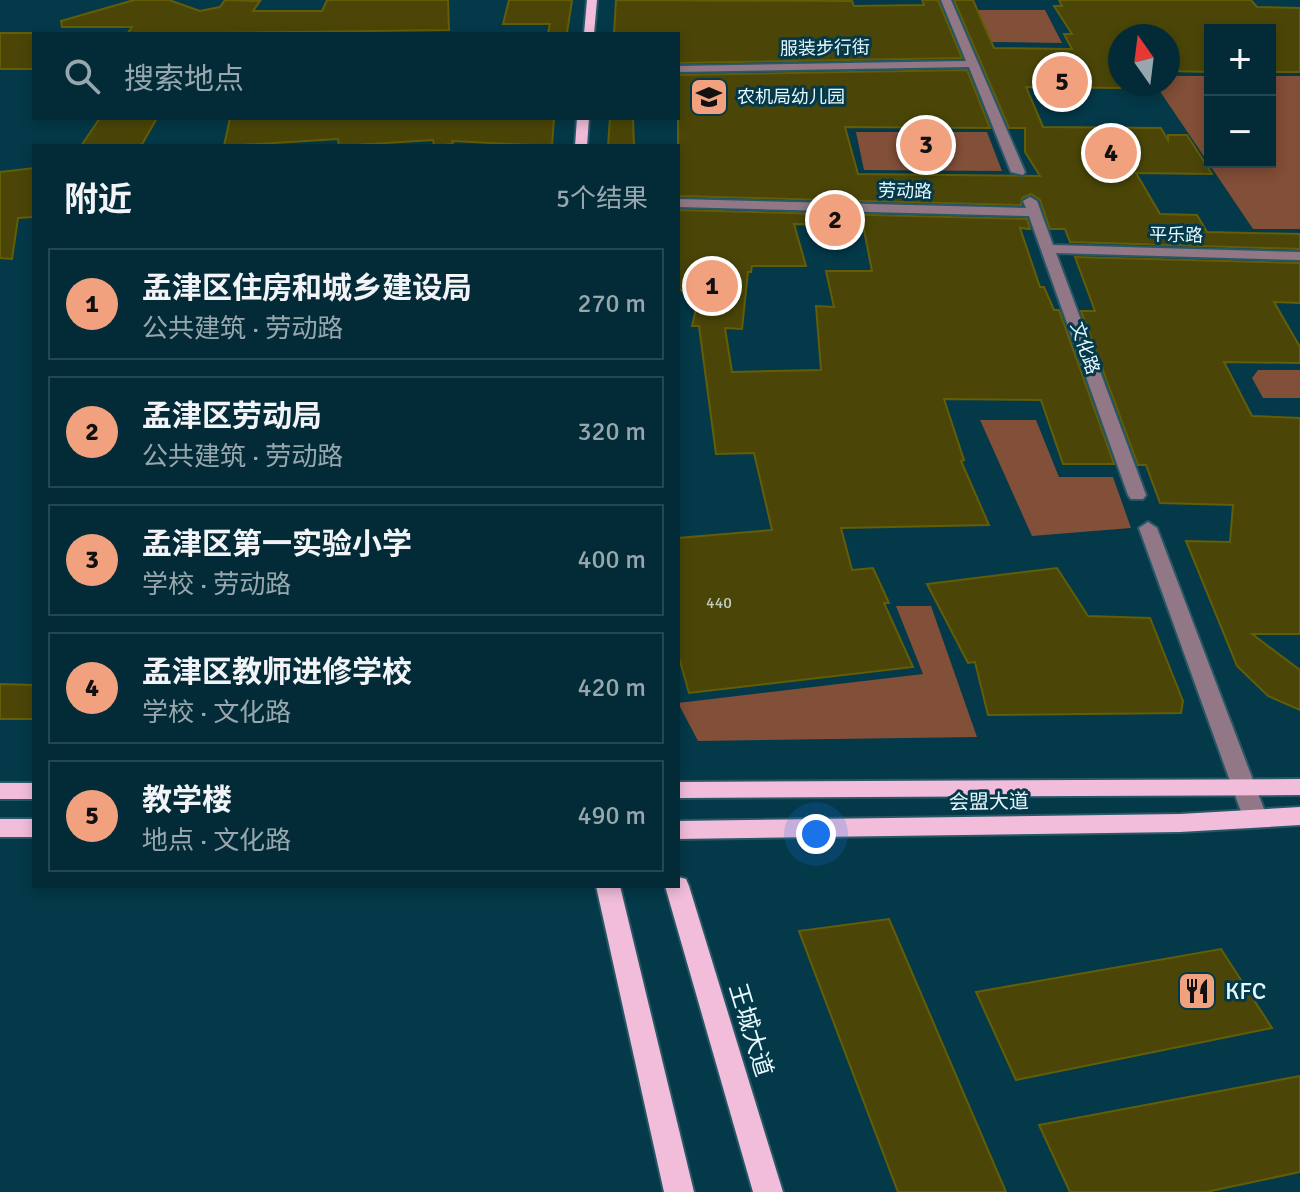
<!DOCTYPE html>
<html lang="zh">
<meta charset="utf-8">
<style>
:root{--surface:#032b37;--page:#0d333f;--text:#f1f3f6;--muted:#97a7ad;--line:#244752;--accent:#f1a17d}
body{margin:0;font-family:Signika,"Noto Sans SC",sans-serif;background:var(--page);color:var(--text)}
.controls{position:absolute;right:24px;top:24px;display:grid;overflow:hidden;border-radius:0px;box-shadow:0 4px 12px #0003}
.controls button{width:72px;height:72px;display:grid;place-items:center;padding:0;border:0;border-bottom:2px solid var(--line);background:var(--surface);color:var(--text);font:40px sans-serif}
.compass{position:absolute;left:1108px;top:24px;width:72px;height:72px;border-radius:50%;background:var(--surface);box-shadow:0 4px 12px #0003;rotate:346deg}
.you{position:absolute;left:816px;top:834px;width:28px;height:28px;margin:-20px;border:6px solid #fff;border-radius:50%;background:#1a73e8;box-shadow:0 0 0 12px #1a73e833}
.badge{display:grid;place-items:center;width:52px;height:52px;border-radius:50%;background:var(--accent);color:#111;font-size:26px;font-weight:700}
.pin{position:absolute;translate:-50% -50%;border:4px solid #fff;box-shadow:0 2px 8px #0006}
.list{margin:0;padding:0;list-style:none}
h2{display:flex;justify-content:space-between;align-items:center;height:104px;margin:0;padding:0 32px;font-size:34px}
h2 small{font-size:26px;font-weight:400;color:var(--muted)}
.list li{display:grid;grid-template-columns:52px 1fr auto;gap:24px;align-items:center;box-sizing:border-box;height:112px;margin:0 16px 16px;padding:0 16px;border:2px solid var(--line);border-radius:0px}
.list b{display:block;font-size:30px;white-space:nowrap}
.list p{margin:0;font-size:26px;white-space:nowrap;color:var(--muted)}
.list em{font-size:26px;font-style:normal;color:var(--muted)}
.icon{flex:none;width:44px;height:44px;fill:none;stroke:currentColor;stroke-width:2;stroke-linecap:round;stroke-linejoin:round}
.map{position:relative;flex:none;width:1300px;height:1192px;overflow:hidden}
.search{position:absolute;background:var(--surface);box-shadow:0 4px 12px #0003;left:32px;top:32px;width:648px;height:88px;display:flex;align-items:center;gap:20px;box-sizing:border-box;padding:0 28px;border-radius:0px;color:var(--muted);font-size:30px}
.panel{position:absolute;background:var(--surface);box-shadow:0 4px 12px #0003;left:32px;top:144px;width:648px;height:744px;border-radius:0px}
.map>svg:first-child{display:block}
</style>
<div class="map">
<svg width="1300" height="1192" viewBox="0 0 1300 1192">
<rect width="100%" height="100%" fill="#043949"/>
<g fill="#824f38">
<polygon points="977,10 1045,10 1062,43 992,42"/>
<polygon points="1168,76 1210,76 1210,162 1270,162 1270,76 1300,76 1300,229 1253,229 1155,84 1168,84"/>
<polygon points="856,132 987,132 1002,171 864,170"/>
<polygon points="1258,370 1300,370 1300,398 1263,398 1252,378"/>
<polygon points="980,420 1036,420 1059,477 1113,477 1131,528 1032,536"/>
<polygon points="896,606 931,606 977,737 698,741 678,703 923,674"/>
</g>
<g fill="#4b4607" stroke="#635d07" stroke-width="2" fill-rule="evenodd">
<polygon points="134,0 169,0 200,11 220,7 225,0 260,1 253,11 322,11 327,0 448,0 449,30 127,34 132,27 62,27 61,21"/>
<polygon points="509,0 572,0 567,33 548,33 550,24 503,24"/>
<polygon points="616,0 852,1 854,6 924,5 922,0 938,0 962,58 678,63 678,33 614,34"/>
<polygon points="954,0 973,0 994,48 1072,49 1064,34 1072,34 1054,6 1062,6 1059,0 1251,0 1257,7 1300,8 1300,72 1270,72 1270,30 1210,30 1210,72 1168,71 1168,36 1120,36 1120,88 1026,87 1043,127 1161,128 1168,140 1168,135 1187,135 1212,174 1136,173 1160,214 1197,215 1207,232 1300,234 1300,249 1070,242 1065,229 1050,229 1040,200 1031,194 1022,198 1021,205 678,196 678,75 967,70 990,128 845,127 858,174 1040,176 1025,152 1025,128 1009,128"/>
<rect x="0" y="33" width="34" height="36"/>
<polygon points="100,118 157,118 141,146 81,146"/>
<polygon points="230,118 554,118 552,146 452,141 453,144 434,146 433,140 339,146 338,139 224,146"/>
<polygon points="610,118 633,118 634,146 608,146"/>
<polygon points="34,168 34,217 18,218 12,259 0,258 0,172"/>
<path d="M678 210 1027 219 1030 229 1020 228 1040 287H1044L1054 310H1059L1114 464H1063L1041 400 944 399 964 460 961 461 989 525 841 528 852 570 873 568 889 603H884L913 667 689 693 678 654V538L772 530 754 453 716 454 699 326H692L700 291 678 290ZM794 224 863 225 872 271H826L834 307 816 306 821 370 732 372 725 328 742 329 748 272H751L752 266H806Z"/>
<polygon points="1075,257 1300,263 1300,303 1274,302 1300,347 1300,363 1224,362 1252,416 1300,418 1300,634 1252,634 1300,670 1300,710 1268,696 1237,666 1186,541 1230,542 1233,505 1160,503 1146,465 1138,465 1081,311 1095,311"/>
<polygon points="1057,568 1088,616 1150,618 1183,701 1181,713 988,715 975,662 968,663 927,584"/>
<polygon points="0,684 34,685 34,719 0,719"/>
<polygon points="889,919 1006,1192 898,1192 799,931"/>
<polygon points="1221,949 1272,1028 1016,1080 976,992"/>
<polygon points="1300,1076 1300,1172 1206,1192 1070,1192 1039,1125"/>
</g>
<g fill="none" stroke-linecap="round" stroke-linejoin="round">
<g stroke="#285766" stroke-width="4">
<g id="minor">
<polygon points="941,0 951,0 1025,172 1023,175 1011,172 969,67 678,72 678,66 966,61"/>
<polygon points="1030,197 1037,201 1053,245 1300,252 1300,260 1056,253 1146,495 1143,499 1131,499 1128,495 1029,216 678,207 678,199 1026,208 1023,201"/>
<polygon points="1148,522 1157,528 1267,817 1263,823 1255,826 1247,823 1243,817 1139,528"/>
</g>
</g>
<g stroke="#285766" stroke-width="4">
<g id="major">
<polygon points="587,0 597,0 594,34 584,34"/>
<polygon points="577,118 589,118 587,146 575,146"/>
<polygon points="1300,779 1300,795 678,798 678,782"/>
<rect x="0" y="783" width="34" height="16"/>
<polygon points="1300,807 1300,825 1180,832 678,839 678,821 1180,814"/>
<rect x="0" y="819" width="34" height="18"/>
<polygon points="678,877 686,879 689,886 783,1192 753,1192 665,886 678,886"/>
<polygon points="596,886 620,886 694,1192 664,1192"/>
</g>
</g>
<use href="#minor" fill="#927886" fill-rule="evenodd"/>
<use href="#major" fill="#f1bdda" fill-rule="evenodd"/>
</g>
<defs>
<g id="school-square" transform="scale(2)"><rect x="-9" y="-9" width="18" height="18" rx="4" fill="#f1a17d" stroke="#043949"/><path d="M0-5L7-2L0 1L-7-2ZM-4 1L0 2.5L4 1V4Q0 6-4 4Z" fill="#111"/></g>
<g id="restaurant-square" transform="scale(2)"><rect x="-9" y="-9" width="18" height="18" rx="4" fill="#f1a17d" stroke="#043949"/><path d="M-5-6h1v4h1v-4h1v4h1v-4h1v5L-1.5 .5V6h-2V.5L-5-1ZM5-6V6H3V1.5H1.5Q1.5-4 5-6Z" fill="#111"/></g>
</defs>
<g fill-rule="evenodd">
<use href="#school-square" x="709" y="97"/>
<use href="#restaurant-square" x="1197" y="991"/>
</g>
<g text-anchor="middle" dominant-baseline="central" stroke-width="6" stroke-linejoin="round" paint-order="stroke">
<g font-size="16" fill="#c0cbc0">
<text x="719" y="603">440</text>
</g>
<g font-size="18" fill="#e7f7fe" stroke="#043949">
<text transform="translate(825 48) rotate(-1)">服装步行街</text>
<text transform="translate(905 191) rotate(1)">劳动路</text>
<text transform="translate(1176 235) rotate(1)">平乐路</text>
<text transform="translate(1085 348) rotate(71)">文化路</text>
</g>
<g font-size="18" fill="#e7f7fe" stroke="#043949" text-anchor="start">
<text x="737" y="97">农机局幼儿园</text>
</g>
<g font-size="20" fill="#e7f7fe" stroke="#043949">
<text transform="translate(989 802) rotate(-1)">会盟大道</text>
</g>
<g font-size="24" fill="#e7f7fe" stroke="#043949" text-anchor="start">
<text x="1225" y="991">KFC</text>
</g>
<g font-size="24" fill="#e7f7fe" stroke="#043949">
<text transform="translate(751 1030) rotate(73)">王城大道</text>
</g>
</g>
</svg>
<div class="controls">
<button>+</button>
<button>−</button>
</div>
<svg class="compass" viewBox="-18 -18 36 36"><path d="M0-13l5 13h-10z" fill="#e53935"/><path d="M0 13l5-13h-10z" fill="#97a7ad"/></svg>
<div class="you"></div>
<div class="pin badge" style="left:712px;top:286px">1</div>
<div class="pin badge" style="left:835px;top:220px">2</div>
<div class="pin badge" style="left:926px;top:145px">3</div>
<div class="pin badge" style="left:1111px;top:153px">4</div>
<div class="pin badge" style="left:1062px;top:82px">5</div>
<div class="search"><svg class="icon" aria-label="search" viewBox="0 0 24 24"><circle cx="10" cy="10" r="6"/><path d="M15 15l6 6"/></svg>搜索地点</div>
<section class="panel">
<h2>附近<small>5个结果</small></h2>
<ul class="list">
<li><span class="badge">1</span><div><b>孟津区住房和城乡建设局</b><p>公共建筑 · 劳动路</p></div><em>270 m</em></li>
<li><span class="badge">2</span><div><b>孟津区劳动局</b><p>公共建筑 · 劳动路</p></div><em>320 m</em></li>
<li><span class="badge">3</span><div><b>孟津区第一实验小学</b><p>学校 · 劳动路</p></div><em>400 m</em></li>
<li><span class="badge">4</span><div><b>孟津区教师进修学校</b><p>学校 · 文化路</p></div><em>420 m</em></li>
<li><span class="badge">5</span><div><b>教学楼</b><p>地点 · 文化路</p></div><em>490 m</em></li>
</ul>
</section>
</div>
